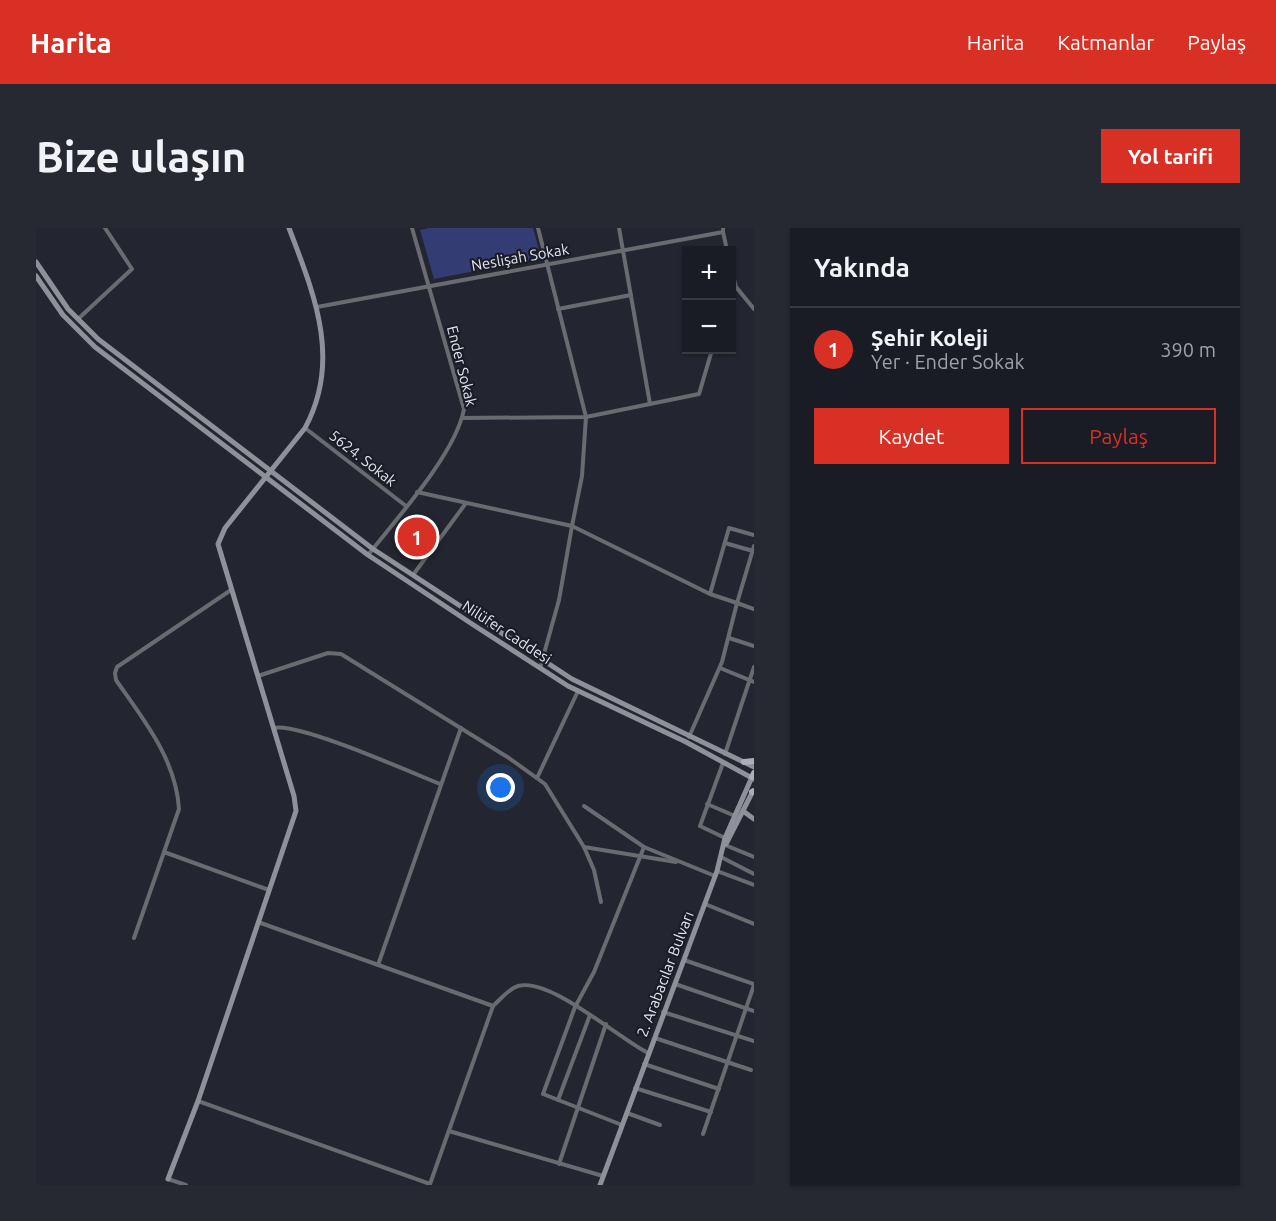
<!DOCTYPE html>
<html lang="tr">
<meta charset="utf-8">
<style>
:root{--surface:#1a1c25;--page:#272932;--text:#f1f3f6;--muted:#9fa1a7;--line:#383a42;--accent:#d93025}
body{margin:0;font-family:Ubuntu,sans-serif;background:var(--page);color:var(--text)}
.controls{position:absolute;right:18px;top:18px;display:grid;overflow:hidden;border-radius:0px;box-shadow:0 2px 4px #0004}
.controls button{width:54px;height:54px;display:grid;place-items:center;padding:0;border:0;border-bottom:2px solid var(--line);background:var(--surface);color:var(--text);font:30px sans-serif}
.you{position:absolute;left:465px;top:560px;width:21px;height:21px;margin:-15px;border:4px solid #fff;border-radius:50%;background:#1a73e8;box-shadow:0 0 0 9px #1a73e833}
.badge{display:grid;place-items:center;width:39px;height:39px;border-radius:50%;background:var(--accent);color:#fff;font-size:20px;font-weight:700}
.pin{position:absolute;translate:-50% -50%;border:3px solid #fff;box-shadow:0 2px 6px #0006}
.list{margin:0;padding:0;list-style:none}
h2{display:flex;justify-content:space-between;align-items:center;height:78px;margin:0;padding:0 24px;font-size:26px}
h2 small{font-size:20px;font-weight:400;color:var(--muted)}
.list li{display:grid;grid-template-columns:39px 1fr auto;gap:18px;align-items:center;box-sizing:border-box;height:84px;padding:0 24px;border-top:2px solid var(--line)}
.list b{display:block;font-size:22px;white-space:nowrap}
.list p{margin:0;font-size:20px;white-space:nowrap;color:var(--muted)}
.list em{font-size:20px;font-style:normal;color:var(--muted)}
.actions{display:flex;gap:12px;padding:18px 24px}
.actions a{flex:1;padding:14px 0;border:2px solid var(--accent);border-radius:0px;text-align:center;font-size:21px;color:var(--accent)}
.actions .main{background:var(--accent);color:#fff}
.map{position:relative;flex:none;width:718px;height:957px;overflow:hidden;border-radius:0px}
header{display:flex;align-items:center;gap:36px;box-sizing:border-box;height:84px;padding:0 30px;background:var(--accent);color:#fff}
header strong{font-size:28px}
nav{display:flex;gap:33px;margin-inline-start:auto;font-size:21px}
.intro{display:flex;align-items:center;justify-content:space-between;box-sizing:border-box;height:144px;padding:0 36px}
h1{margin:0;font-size:42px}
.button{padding:15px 27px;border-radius:0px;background:var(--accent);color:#fff;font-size:21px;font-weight:700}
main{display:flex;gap:36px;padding:0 36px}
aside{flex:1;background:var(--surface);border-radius:0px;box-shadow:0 2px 4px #0004}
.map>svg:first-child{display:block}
</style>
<header>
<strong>Harita</strong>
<nav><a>Harita</a><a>Katmanlar</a><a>Paylaş</a></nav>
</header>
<div class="intro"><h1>Bize ulaşın</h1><a class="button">Yol tarifi</a></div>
<main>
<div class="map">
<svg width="718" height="957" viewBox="0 0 718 957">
<rect width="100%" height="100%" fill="#232631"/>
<polygon fill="#343d73" points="393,0 497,0 505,30 398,51 384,2"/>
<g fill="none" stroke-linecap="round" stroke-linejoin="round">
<g stroke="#696b70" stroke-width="4">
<polyline points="583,0 614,176"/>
<polyline points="687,4 691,22"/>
<polyline points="696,44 700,59 718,81"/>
<polyline points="281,79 687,4 687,0"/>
<polyline points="522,81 595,67"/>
<polyline points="42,91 96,41 69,0"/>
<polyline points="426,190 550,189 663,166 676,122"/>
<polyline points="269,200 370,278"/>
<polyline points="381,264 536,298 546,248 550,189 502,0"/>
<polyline points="689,315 717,323"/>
<polyline points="718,318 701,375 718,381"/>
<path d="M332 327C361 290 420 225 428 181L376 0"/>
<polyline points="377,347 430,275"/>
<polyline points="674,366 693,300 718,307"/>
<polyline points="693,410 718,418"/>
<polyline points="504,440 523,372 536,298 674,366 701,375 686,434 653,509"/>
<polyline points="684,440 718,454"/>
<polyline points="222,448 292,425 305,426 473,530 509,556 548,619 558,642 565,674"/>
<path d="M238 500C262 494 374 544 404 556"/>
<polyline points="689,526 718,439"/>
<polyline points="687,535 664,598 689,610"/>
<polyline points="501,550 542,463"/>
<polyline points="671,576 699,588"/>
<polyline points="548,578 608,619 679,648"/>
<polyline points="689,617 718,629"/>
<polyline points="548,619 640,634"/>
<polyline points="128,624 233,662"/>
<polyline points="685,629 718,646"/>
<polyline points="681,643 718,657"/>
<polyline points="669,676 718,696"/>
<polyline points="222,694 457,778"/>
<path d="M98 710 143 581C140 531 107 491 80 452L79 445 81 439 195 362"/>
<polyline points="648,732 718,756"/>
<polyline points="342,737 425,500"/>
<polyline points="639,756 718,783"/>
<polyline points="627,784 718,813"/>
<polyline points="619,810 715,842"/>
<polyline points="608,836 683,861"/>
<polyline points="599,860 675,884"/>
<polyline points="522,872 554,787"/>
<path d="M162 873 394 956 457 778C465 771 472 761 482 758 514 749 582 810 612 825"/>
<polyline points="591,885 624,897"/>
<polyline points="586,897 507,866 539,779 558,744 608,619"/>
<polyline points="413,903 567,948"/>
<polyline points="667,906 718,757"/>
<polyline points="523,936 570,796"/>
<polyline points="132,951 150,957"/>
</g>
<g stroke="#8e919a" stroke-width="5">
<polyline points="0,34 32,81 62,111 337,321 536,451 718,539"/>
<polyline points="0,48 27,87 59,119 332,327 436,396 532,458 650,514 718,551"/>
<polyline points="707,583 718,591"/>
<polyline points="690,616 717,563"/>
<path d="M132 951 162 873 260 583 258 568 182 316 189 300 269 200C306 132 278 66 253 0"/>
<polyline points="564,957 681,643 689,610 716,549"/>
</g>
<g stroke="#abafbb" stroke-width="6">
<polyline points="708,534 718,533"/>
<polyline points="716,549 718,545"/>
<polyline points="716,564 718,563"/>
</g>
</g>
<g text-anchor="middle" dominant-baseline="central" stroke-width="4.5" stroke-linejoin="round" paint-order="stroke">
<g font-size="15" fill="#e4e6ee" stroke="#1a1d27">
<text transform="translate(484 29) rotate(-10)">Neslişah Sokak</text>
<text transform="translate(426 138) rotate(76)">Ender Sokak</text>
<text transform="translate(327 230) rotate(38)">5624. Sokak</text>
<text transform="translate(471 404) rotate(33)">Nilüfer Caddesi</text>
<text transform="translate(629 746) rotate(-69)">2. Arabacılar Bulvarı</text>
</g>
</g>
</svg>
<div class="controls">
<button>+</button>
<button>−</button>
</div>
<div class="you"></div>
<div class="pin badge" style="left:381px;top:309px">1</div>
</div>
<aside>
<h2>Yakında<small></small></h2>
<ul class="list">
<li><span class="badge">1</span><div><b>Şehir Koleji</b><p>Yer · Ender Sokak</p></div><em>390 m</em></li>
</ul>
<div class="actions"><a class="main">Kaydet</a><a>Paylaş</a></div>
</aside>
</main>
